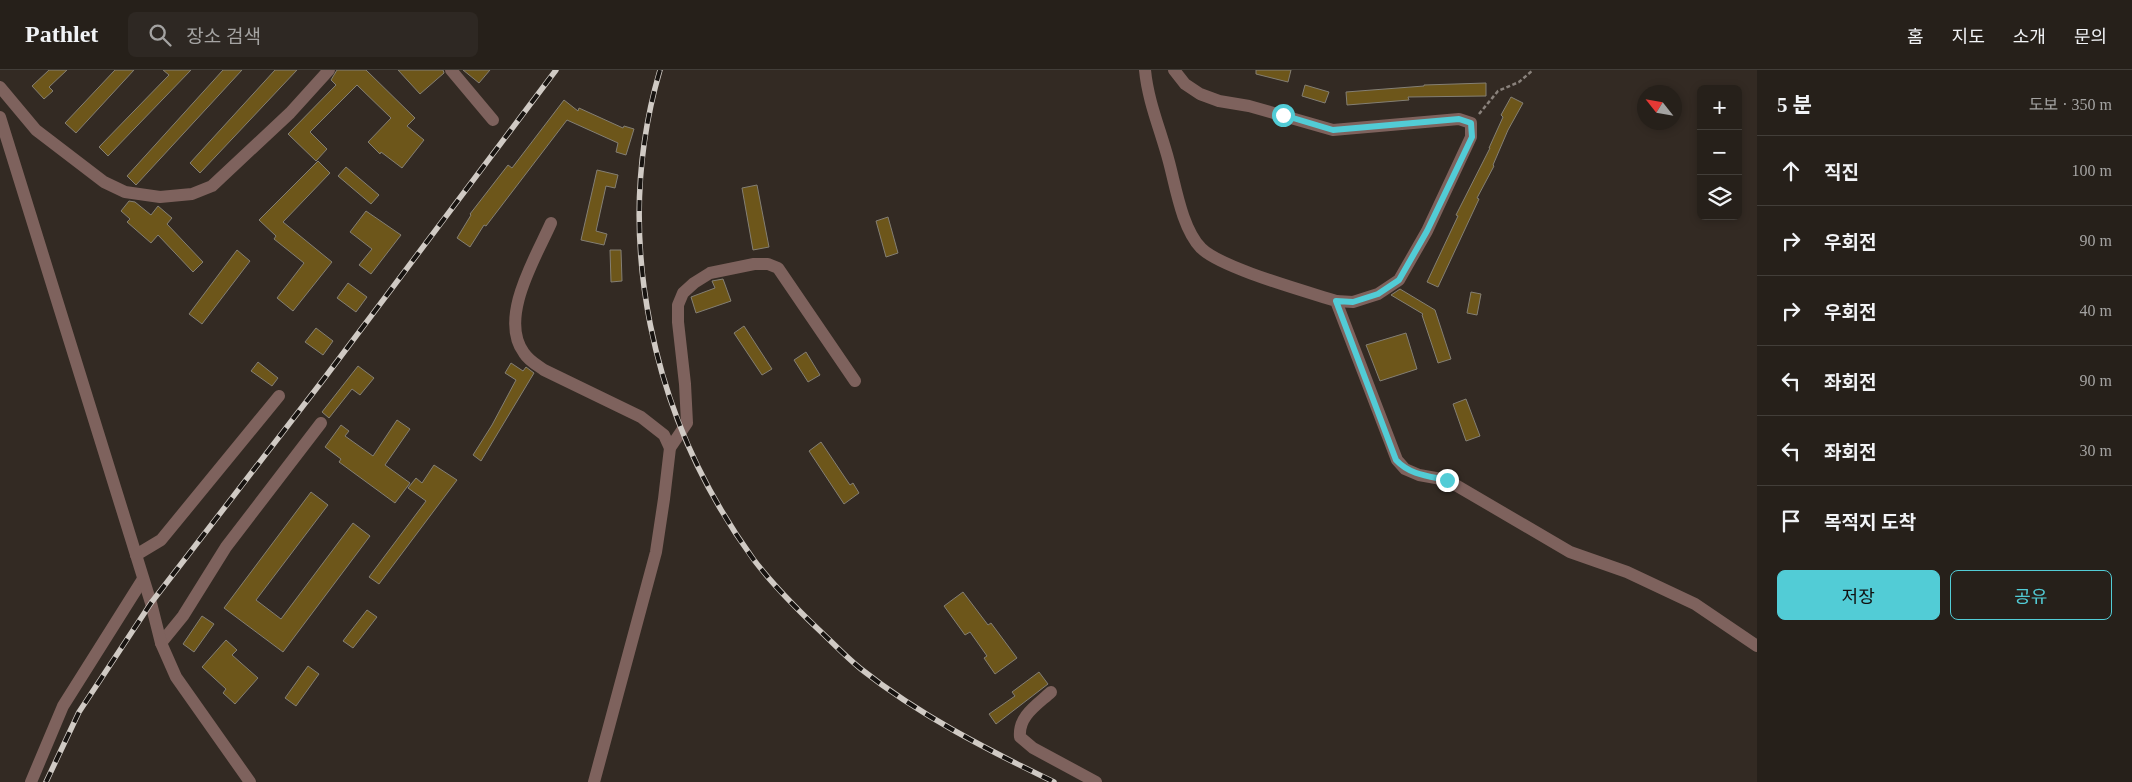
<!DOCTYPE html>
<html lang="ko">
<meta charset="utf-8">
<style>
:root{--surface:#26201a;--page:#2e2823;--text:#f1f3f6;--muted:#a4a3a2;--line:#423e39;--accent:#52ccd6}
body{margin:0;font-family:"Times New Roman","Noto Sans KR",serif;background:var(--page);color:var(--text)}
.controls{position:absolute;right:15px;top:15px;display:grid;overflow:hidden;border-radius:8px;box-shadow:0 2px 8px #0003}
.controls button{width:45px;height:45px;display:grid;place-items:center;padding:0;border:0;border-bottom:1px solid var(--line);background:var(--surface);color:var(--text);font:25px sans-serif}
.compass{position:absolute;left:1637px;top:15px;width:45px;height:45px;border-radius:50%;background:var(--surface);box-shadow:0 2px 8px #0003;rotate:301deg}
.stop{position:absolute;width:15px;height:15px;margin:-11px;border:4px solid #52ccd6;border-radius:50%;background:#fff}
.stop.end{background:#52ccd6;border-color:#fff;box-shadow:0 1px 5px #0008}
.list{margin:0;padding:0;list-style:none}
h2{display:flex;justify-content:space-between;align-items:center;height:65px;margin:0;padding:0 20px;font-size:21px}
h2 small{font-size:16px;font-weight:400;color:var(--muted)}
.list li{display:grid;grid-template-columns:32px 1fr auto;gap:15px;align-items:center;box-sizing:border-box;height:70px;padding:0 20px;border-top:1px solid var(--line)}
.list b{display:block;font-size:19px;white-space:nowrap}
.list em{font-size:16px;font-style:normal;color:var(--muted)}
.actions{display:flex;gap:10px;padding:15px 20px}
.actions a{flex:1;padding:11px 0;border:1px solid var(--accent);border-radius:8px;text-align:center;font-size:18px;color:var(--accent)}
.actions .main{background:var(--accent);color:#111}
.icon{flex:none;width:28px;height:28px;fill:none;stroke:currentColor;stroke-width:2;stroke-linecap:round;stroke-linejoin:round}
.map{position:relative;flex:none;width:1757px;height:712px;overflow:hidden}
header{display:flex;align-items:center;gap:30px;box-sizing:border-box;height:70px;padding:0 25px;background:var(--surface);border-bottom:1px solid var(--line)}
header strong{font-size:24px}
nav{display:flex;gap:28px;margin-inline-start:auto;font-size:18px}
.search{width:350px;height:45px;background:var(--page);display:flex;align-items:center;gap:12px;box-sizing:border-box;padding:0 18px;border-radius:8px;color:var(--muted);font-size:19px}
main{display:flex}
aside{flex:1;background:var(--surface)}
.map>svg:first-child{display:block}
</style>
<header>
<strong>Pathlet</strong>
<div class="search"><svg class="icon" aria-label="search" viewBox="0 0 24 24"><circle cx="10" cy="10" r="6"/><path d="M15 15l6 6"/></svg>장소 검색</div>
<nav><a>홈</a><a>지도</a><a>소개</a><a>문의</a></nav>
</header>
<main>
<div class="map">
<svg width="1757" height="712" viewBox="0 0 1757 712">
<rect width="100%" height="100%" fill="#332a23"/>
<g fill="#6d561a" stroke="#847f74">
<polygon points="49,0 67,0 49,17 53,21 44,29 32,16"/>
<polygon points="115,0 134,0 76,63 65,53"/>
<polygon points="163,0 191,0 108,86 99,77 169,5"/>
<polygon points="223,0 242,0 136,115 127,106"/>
<polygon points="275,0 297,0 200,103 190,93"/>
<polygon points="337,0 366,0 415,48 407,56 424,70 402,98 381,82 380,84 368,72 391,48 357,15 310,62 327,79 316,91 288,64 336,15 331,10"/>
<polygon points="398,0 443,0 444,3 420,24"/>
<polygon points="463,0 490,0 479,13"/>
<polygon points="1256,0 1291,0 1288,12 1256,4"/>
<polygon points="1486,13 1486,26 1408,27 1409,30 1347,35 1346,22 1424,16 1424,15"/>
<polygon points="1305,15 1329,22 1325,33 1302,26"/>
<polygon points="1511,27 1523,33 1508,60 1493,95 1494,96 1477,128 1479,129 1438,217 1427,212 1458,146 1456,145 1490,78 1489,78 1503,47 1501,45"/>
<polygon points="564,30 578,41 579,38 623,58 624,56 634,59 626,85 616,82 618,73 567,50 486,156 484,155 470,177 457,168 471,145 470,144 508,95 512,98"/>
<polygon points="318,91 330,103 283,152 332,192 293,241 277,228 304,193 274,169 276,166 259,150"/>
<polygon points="346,97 379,125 371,134 338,106"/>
<polygon points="597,100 618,105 615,118 606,116 596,161 607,164 604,175 581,170"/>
<polygon points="757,115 769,177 753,180 742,118"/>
<polygon points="129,131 135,132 151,145 158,136 172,148 167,154 203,192 193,202 158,165 151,173 127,152 130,149 121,141"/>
<polygon points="366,141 401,165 371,204 359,195 372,179 350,162"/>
<polygon points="888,147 898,183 886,187 876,151"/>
<polygon points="237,180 250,191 202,254 189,244"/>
<polygon points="610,180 621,180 622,211 611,212"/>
<polygon points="723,209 731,231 696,243 691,227 715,218 712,211"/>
<polygon points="348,213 367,227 356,242 337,228"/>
<polygon points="1400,219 1435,240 1451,289 1438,293 1422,245 1423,244 1391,225"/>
<polygon points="1471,222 1481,224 1477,245 1467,243"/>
<polygon points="744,256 772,299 762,305 734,263"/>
<polygon points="316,258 333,271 323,285 305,272"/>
<polygon points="1406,263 1417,299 1380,311 1366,275"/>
<polygon points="806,282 820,305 808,312 794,290"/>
<polygon points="258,292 278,308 272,316 251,301"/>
<polygon points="511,293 523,301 526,297 534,303 481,391 473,385 492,355 516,310 505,303"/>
<polygon points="358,296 374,308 360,325 352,319 329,348 322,342"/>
<polygon points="1466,329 1480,366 1466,371 1453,334"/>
<polygon points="397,350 410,359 385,395 410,413 395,433 339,392 341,389 325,377 341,355 349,361 345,366 373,386"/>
<polygon points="821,372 850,415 853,413 859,423 844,434 809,381"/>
<polygon points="434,395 457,410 379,514 369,507 426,431 408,418 416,408 422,413"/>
<polygon points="311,422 328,435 256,530 281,549 353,453 370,466 283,582 224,538"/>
<polygon points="963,522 988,555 991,553 1017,588 995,604 984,588 987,586 970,562 965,565 944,536"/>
<polygon points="367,540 377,547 353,578 343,571"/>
<polygon points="202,546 214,554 194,582 183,574"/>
<polygon points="226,570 237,580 232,585 258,608 235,634 223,623 226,619 202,597"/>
<polygon points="308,596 319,604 296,636 285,628"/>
<polygon points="1039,602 1048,614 996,654 989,644 1015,626 1012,622"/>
</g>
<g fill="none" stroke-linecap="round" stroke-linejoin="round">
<polyline stroke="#8a827c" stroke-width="2.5" stroke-dasharray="4 2.5" stroke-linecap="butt" points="1479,44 1498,21 1519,12 1533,0"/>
<g stroke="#7e625d" stroke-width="12">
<polyline points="451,0 493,50"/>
<path d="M1145 0C1148 32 1161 61 1169 92 1176 118 1182 158 1201 178 1221 198 1305 221 1336 231L1397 390 1405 399 1419 405 1447 410 1570 482 1627 502 1695 534 1757 576"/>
<polyline points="1174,0 1185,14 1200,24 1219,31 1249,36 1333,60 1459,49 1471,53 1471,67 1427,161 1399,210 1378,224 1353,232 1336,231"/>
<polyline points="0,17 36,60 104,112 125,122 160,127 192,124 212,116 290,43 329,0"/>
<path d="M551 153C536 187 498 248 524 283 529 291 537 295 544 300L641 347 664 365 670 378"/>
<polyline points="136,485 161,470 279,326"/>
<polyline points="161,573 183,546 226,477 321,353"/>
<path d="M1051 622C1037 635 1018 646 1020 667L1033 678 1096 712"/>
<polyline points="31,712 63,636 143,509"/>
<polyline points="594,712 656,482 664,429 670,378 687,353 685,314 678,252 678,235 683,223 694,213 710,203 754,194 768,194 778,198 855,311"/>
</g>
<polyline stroke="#7e625d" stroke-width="12" points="0,47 151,533 161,573 176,607 250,712"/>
<g stroke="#d0cac4" stroke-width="5.5">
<g id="rail">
<path d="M660 0C611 167 652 350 754 490 773 515 795 537 818 559 832 572 846 587 861 599 919 645 988 680 1054 712"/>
<polyline points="46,712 79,642 151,533 323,310 556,0"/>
</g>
</g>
<use href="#rail" stroke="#171310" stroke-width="4" stroke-dasharray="11" stroke-linecap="butt"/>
</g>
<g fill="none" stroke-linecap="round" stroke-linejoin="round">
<path stroke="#52ccd6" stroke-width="6" d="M1283 45 1333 60 1459 49 1471 53 1472 67 1427 161 1399 210 1378 224 1353 232 1336 231 1396 390C1410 405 1428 406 1447 410"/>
</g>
</svg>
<div class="controls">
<button>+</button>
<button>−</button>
<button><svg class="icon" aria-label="layers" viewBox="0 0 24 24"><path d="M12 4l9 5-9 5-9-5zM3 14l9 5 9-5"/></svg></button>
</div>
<svg class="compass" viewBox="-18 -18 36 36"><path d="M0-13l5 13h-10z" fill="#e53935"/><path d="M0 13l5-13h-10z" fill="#a4a3a2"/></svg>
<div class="stop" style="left:1283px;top:45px"></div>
<div class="stop end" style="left:1447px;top:410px"></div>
</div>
<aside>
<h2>5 분<small>도보 · 350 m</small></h2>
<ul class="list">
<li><svg class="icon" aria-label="ahead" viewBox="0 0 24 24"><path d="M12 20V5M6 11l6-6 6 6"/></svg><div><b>직진</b></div><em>100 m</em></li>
<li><svg class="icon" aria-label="right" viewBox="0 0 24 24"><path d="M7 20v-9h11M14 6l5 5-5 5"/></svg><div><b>우회전</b></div><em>90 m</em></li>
<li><svg class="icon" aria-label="right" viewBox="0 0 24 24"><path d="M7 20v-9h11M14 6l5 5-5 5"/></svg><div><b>우회전</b></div><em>40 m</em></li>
<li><svg class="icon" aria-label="left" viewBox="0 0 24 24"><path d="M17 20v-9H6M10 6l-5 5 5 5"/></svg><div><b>좌회전</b></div><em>90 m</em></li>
<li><svg class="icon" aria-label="left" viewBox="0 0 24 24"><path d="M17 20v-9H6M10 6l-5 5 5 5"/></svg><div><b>좌회전</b></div><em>30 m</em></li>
<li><svg class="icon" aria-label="arrive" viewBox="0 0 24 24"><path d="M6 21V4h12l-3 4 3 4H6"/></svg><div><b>목적지 도착</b></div></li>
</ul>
<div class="actions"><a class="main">저장</a><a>공유</a></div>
</aside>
</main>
